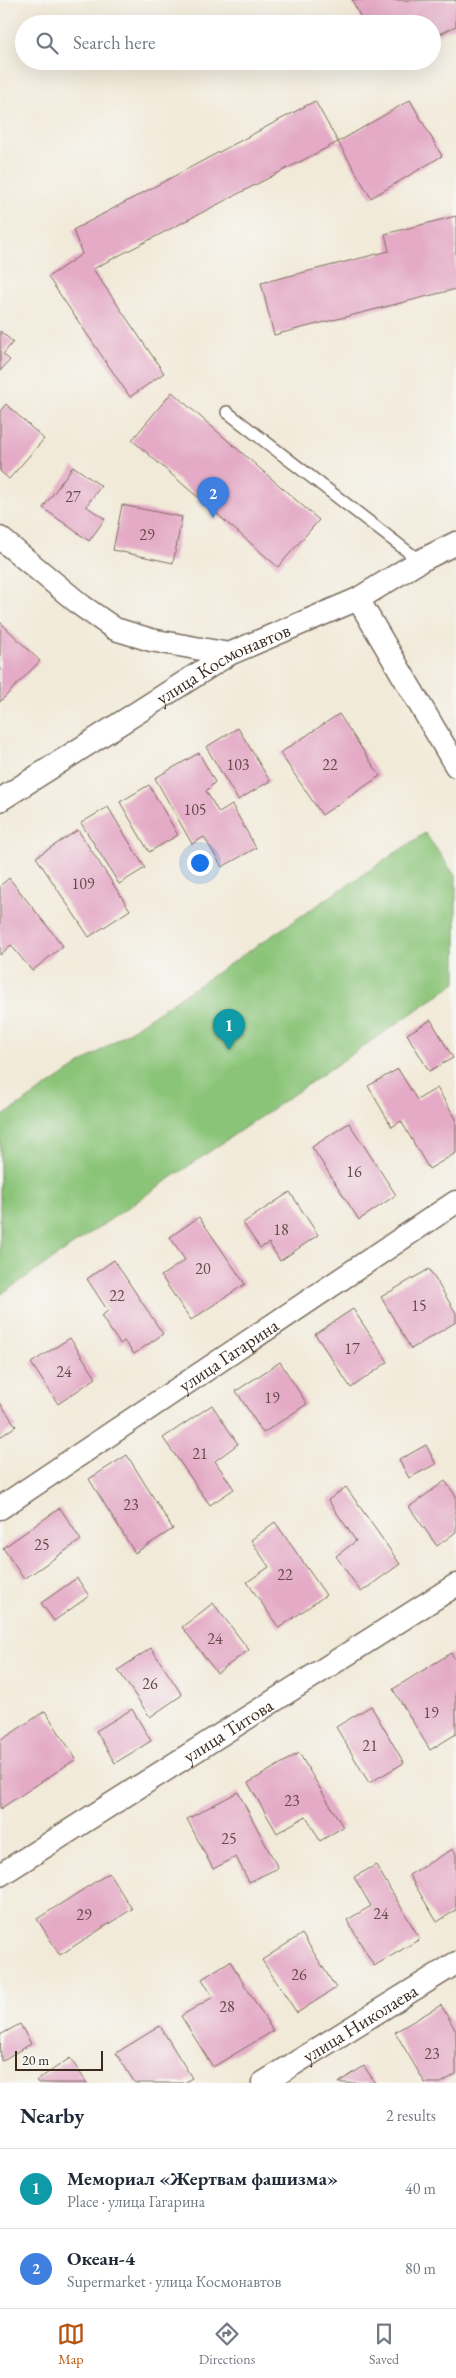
<!DOCTYPE html>
<meta charset="utf-8">
<style>
:root{--surface:#fff;--page:#f6f6f7;--text:#1f2937;--muted:#747a83;--line:#e0e1e3;--accent:#b45309}
body{margin:0;font-family:"EB Garamond",serif;background:var(--page);color:var(--text)}
.scale{position:absolute;left:15px;bottom:12px;width:88px;box-sizing:border-box;padding-left:5px;border:2px solid #3b2a1e;border-top:0;font-size:14px;line-height:18px;white-space:nowrap;color:#3b2a1e;-webkit-text-stroke:4px #f6f6f2;paint-order:stroke}
.you{position:absolute;left:199px;top:862px;width:18px;height:18px;margin:-12px;border:4px solid #fff;border-radius:50%;background:#1a73e8;box-shadow:0 0 0 8px #1a73e833}
.badge{display:grid;place-items:center;width:32px;height:32px;border-radius:50%;background:var(--accent);color:#fff;font-size:16px;font-weight:700}
.pin{position:absolute;translate:-50% -41px;filter:drop-shadow(0 1px 2px #0008)}
.pin::after{content:'';position:absolute;top:26px;width:18px;height:15px;background:inherit;clip-path:polygon(0 0,100% 0,50% 100%)}
.list{margin:0;padding:0;list-style:none}
h2{display:flex;justify-content:space-between;align-items:center;height:65px;margin:0;padding:0 20px;font-size:21px}
h2 small{font-size:16px;font-weight:400;color:var(--muted)}
.list li{display:grid;grid-template-columns:32px 1fr auto;gap:15px;align-items:center;box-sizing:border-box;height:80px;padding:0 20px;border-top:1px solid var(--line)}
.list b{display:block;font-size:19px;white-space:nowrap}
.list p{margin:0;font-size:16px;white-space:nowrap;color:var(--muted)}
.list em{font-size:16px;font-style:normal;color:var(--muted)}
.icon{flex:none;width:28px;height:28px;fill:none;stroke:currentColor;stroke-width:2;stroke-linecap:round;stroke-linejoin:round}
.map{position:relative;flex:none;width:456px;height:2083px;overflow:hidden}
.search{position:absolute;background:var(--surface);box-shadow:0 5px 20px #0002;left:15px;right:15px;top:15px;height:55px;display:flex;align-items:center;gap:12px;box-sizing:border-box;padding:0 18px;border-radius:28px;color:var(--muted);font-size:19px}
.sheet{height:225px;background:var(--surface)}
nav{display:flex;justify-content:space-around;align-items:center;box-sizing:border-box;height:70px;border-top:1px solid var(--line);background:var(--surface);font-size:14px;color:var(--muted)}
nav a{display:grid;justify-items:center;gap:2px}
nav .on{color:var(--accent)}
.map>svg:first-child{display:block}
</style>
<div class="map">
<svg width="456" height="2083" viewBox="0 0 456 2083">
<rect width="100%" height="100%" fill="#f6f6f2"/>
<filter id="ink" filterUnits="userSpaceOnUse"><feTurbulence type="fractalNoise" baseFrequency=".02" numOctaves="2"/><feDisplacementMap in="SourceGraphic" scale="10" xChannelSelector="R" yChannelSelector="G"/><feConvolveMatrix kernelMatrix="1 2 1 2 8 2 1 2 1" color-interpolation-filters="sRGB"/></filter>
<filter id="wash" filterUnits="userSpaceOnUse"><feTurbulence type="fractalNoise" baseFrequency=".0096" numOctaves="4" result="noise"/><feDisplacementMap in="SourceGraphic" scale="20" xChannelSelector="R" yChannelSelector="G"/><feGaussianBlur stdDeviation="1.12" result="paint"/><feColorMatrix in="noise" values="0 0 0 0 0 0 0 0 0 0 0 0 0 0 0 0 0 1.4 0 .05"/><feComposite in="paint" operator="in"/></filter>
<g filter="url(#wash)">
<rect width="100%" height="100%" fill="#f2ead9"/>
<polygon fill="#8ac478" stroke="#62774b" points="425,833 456,877 456,983 0,1295 0,1118"/>
<g id="blocks">
<g fill="#e4aac6">
<polygon points="352,0 456,0 456,26 432,38 432,24 364,24"/>
<polygon points="410,100 442,156 371,198 338,142"/>
<polygon points="315,101 338,142 93,269 164,373 130,397 48,277 82,254 73,230"/>
<polygon points="456,216 456,289 274,335 261,283 389,251 385,234"/>
<polygon points="0,331 13,342 3,354 10,360 0,371"/>
<polygon points="172,392 319,520 278,567 132,440"/>
<polygon points="6,404 44,439 9,479 0,471 0,411"/>
<polygon points="73,466 101,486 86,506 105,519 89,541 43,508"/>
<polygon points="122,505 182,517 173,563 113,550"/>
<polygon points="0,622 40,661 0,702"/>
<polygon points="339,714 380,776 322,815 280,753"/>
<polygon points="238,728 270,781 238,800 206,747"/>
<polygon points="199,753 215,782 206,791 219,813 232,805 256,848 222,867 204,837 192,844 155,778"/>
<polygon points="149,785 178,835 149,852 120,802"/>
<polygon points="108,807 145,868 119,884 81,823"/>
<polygon points="78,830 130,910 89,937 36,857"/>
<polygon points="9,878 63,946 32,971 11,945 0,955 0,886"/>
<polygon points="431,1020 453,1058 429,1071 407,1034"/>
<polygon points="398,1069 417,1100 437,1088 456,1119 456,1153 429,1169 401,1121 392,1127 368,1086"/>
<polygon points="349,1123 396,1195 359,1220 312,1147"/>
<polygon points="290,1192 318,1235 280,1261 269,1243 260,1248 243,1223"/>
<polygon points="199,1217 245,1284 191,1320 161,1276 185,1260 170,1237"/>
<polygon points="114,1260 163,1334 134,1354 124,1341 120,1344 101,1316 108,1311 87,1279"/>
<polygon points="429,1269 456,1313 456,1322 411,1349 381,1297"/>
<polygon points="353,1309 388,1362 351,1388 315,1334"/>
<polygon points="70,1338 96,1378 58,1404 31,1363"/>
<polygon points="280,1362 307,1404 263,1433 236,1391"/>
<polygon points="0,1403 16,1426 0,1437"/>
<polygon points="212,1405 238,1444 215,1461 234,1489 210,1505 163,1438"/>
<polygon points="426,1445 436,1464 409,1478 399,1460"/>
<polygon points="127,1455 173,1529 135,1553 89,1479"/>
<polygon points="445,1481 456,1496 456,1532 437,1546 409,1507"/>
<polygon points="346,1487 400,1564 361,1592 336,1556 356,1541 328,1500"/>
<polygon points="60,1508 81,1540 24,1579 3,1548"/>
<polygon points="275,1522 326,1595 279,1628 247,1582 269,1567 251,1540"/>
<polygon points="77,1578 89,1596 54,1621 41,1603"/>
<polygon points="213,1603 249,1650 217,1673 182,1627"/>
<polygon points="151,1648 182,1695 150,1717 118,1670"/>
<polygon points="451,1653 456,1661 456,1734 430,1750 393,1689"/>
<polygon points="371,1706 404,1763 369,1783 336,1727"/>
<polygon points="132,1709 151,1741 115,1763 96,1731"/>
<polygon points="45,1711 76,1759 0,1809 0,1741"/>
<polygon points="299,1753 343,1827 320,1841 306,1816 277,1833 248,1783"/>
<polygon points="238,1792 278,1868 249,1882 236,1857 213,1869 187,1819"/>
<polygon points="453,1849 456,1854 456,1910 437,1922 409,1875"/>
<polygon points="376,1865 420,1939 374,1966 347,1920 371,1906 354,1877"/>
<polygon points="109,1873 132,1909 60,1955 37,1919"/>
<polygon points="302,1934 336,1988 297,2013 262,1960"/>
<polygon points="230,1961 273,2031 213,2067 181,2016 213,1997 202,1979"/>
<polygon points="441,2005 456,2031 456,2074 441,2083 425,2083 395,2032"/>
<polygon points="20,2024 31,2044 1,2061 0,2035"/>
<polygon points="160,2026 192,2078 184,2083 135,2083 116,2053"/>
<polygon points="70,2058 87,2083 38,2083 36,2081"/>
<polygon points="364,2066 375,2083 338,2083"/>
</g>
</g>
</g>
<g filter="url(#ink)">
<use href="#blocks" fill-opacity="0" stroke="#7b6d5f" stroke-width="1"/>
<g fill="none" stroke-linecap="round" stroke-linejoin="round">
<g stroke="#7b6d5f" stroke-width="14">
<polyline id="service" points="227,412 420,561"/>
</g>
<g stroke="#7b6d5f" stroke-width="25">
<g id="minor">
<polyline points="0,538 82,606 115,629 151,640 229,654"/>
<polyline points="358,599 456,766"/>
<path id="s1" d="M0 800 229 654 358 599 420 561 456 543"/>
<path id="s2" d="M0 1508 456 1202"/>
<path id="s3" d="M0 1875 456 1585"/>
<path id="s4" d="M263 2083 456 1963"/>
</g>
</g>
<use href="#service" stroke="#fff" stroke-width="11"/>
<use href="#minor" stroke="#fff" stroke-width="22"/>
</g>
</g>
<g text-anchor="middle" dominant-baseline="central" stroke-width="5" stroke-linejoin="round" paint-order="stroke">
<g font-size="16" fill="#654a48">
<text x="73" y="496">27</text>
<text x="147" y="534">29</text>
<text x="238" y="764">103</text>
<text x="330" y="764">22</text>
<text x="195" y="809">105</text>
<text x="83" y="883">109</text>
<text x="354" y="1171">16</text>
<text x="281" y="1229">18</text>
<text x="203" y="1268">20</text>
<text x="117" y="1295">22</text>
<text x="419" y="1305">15</text>
<text x="352" y="1348">17</text>
<text x="64" y="1371">24</text>
<text x="272" y="1397">19</text>
<text x="200" y="1453">21</text>
<text x="131" y="1504">23</text>
<text x="42" y="1544">25</text>
<text x="285" y="1574">22</text>
<text x="215" y="1638">24</text>
<text x="150" y="1683">26</text>
<text x="431" y="1712">19</text>
<text x="370" y="1745">21</text>
<text x="292" y="1800">23</text>
<text x="229" y="1838">25</text>
<text x="381" y="1913">24</text>
<text x="84" y="1914">29</text>
<text x="299" y="1974">26</text>
<text x="227" y="2006">28</text>
<text x="432" y="2053">23</text>
</g>
<g font-size="19" fill="#3b2a1e" stroke="#f6f6f2">
<text stroke="none"><textPath href="#s1" startOffset="262">улица Космонавтов</textPath></text>
<text stroke="none"><textPath href="#s2" startOffset="275">улица Гагарина</textPath></text>
<text stroke="none"><textPath href="#s3" startOffset="270">улица Титова</textPath></text>
<text stroke="none"><textPath href="#s4" startOffset="114">улица Николаева</textPath></text>
</g>
</g>
</svg>
<div class="scale">20 m</div>
<div class="you"></div>
<div class="pin badge" style="left:229px;top:1050px;background:#0f9aa8">1</div>
<div class="pin badge" style="left:213px;top:518px;background:#3f7fe0">2</div>
<div class="search"><svg class="icon" aria-label="search" viewBox="0 0 24 24"><circle cx="10" cy="10" r="6"/><path d="M15 15l6 6"/></svg>Search here</div>
</div>
<section class="sheet">
<h2>Nearby<small>2 results</small></h2>
<ul class="list">
<li><span class="badge" style="background:#0f9aa8">1</span><div><b>Мемориал «Жертвам фашизма»</b><p>Place · улица Гагарина</p></div><em>40 m</em></li>
<li><span class="badge" style="background:#3f7fe0">2</span><div><b>Океан-4</b><p>Supermarket · улица Космонавтов</p></div><em>80 m</em></li>
</ul>
</section>
<nav>
<a class="on"><svg class="icon" aria-label="map" viewBox="0 0 24 24"><path d="M3 6l6-2 6 2 6-2v14l-6 2-6-2-6 2zM9 4v14M15 6v14"/></svg>Map</a>
<a><svg class="icon" aria-label="directions" viewBox="0 0 24 24"><path d="M12 3l9 9-9 9-9-9zM9 14v-3h6M13 9l2 2-2 2"/></svg>Directions</a>
<a><svg class="icon" aria-label="saved" viewBox="0 0 24 24"><path d="M7 4h10v16l-5-4-5 4z"/></svg>Saved</a>
</nav>
